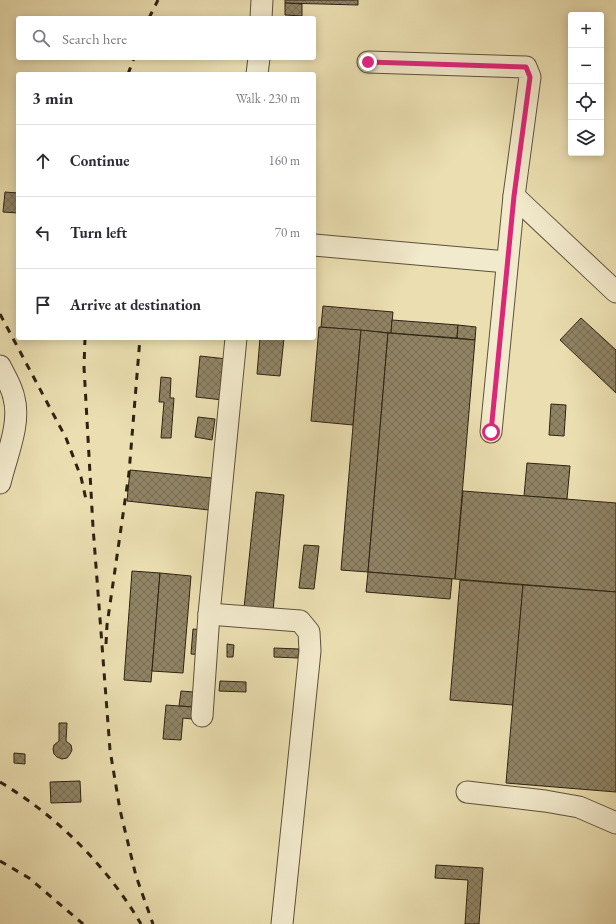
<!DOCTYPE html>
<meta charset="utf-8">
<style>
:root{--surface:#fff;--page:#f7f7f7;--text:#2b2b33;--muted:#7c7c81;--line:#e1e1e2}
body{margin:0;font-family:"EB Garamond",serif;background:var(--page);color:var(--text)}
.controls{position:absolute;right:12px;top:12px;display:grid;overflow:hidden;border-radius:4px;box-shadow:0 2px 10px #0003}
.controls button{width:36px;height:36px;display:grid;place-items:center;padding:0;border:0;border-bottom:1px solid var(--line);background:var(--surface);color:var(--text);font:20px sans-serif}
.stop{position:absolute;width:12px;height:12px;margin:-9px;border:3px solid #db2777;border-radius:50%;background:#fff}
.stop.end{background:#db2777;border-color:#fff;box-shadow:0 1px 4px #0008}
.list{margin:0;padding:0;list-style:none}
h2{display:flex;justify-content:space-between;align-items:center;height:52px;margin:0;padding:0 16px;font-size:17px}
h2 small{font-size:13px;font-weight:400;color:var(--muted)}
.list li{display:grid;grid-template-columns:26px 1fr auto;gap:12px;align-items:center;box-sizing:border-box;height:72px;padding:0 16px;border-top:1px solid var(--line)}
.list b{display:block;font-size:15px;white-space:nowrap}
.list em{font-size:13px;font-style:normal;color:var(--muted)}
.icon{flex:none;width:22px;height:22px;fill:none;stroke:currentColor;stroke-width:2;stroke-linecap:round;stroke-linejoin:round}
.map{position:relative;flex:none;width:616px;height:924px;overflow:hidden}
.search{position:absolute;background:var(--surface);box-shadow:0 2px 10px #0003;left:16px;top:16px;width:300px;height:44px;display:flex;align-items:center;gap:10px;box-sizing:border-box;padding:0 14px;border-radius:4px;color:var(--muted);font-size:15px}
.panel{position:absolute;background:var(--surface);box-shadow:0 2px 10px #0003;left:16px;top:72px;width:300px;height:268px;border-radius:4px}
.map>svg:first-child{display:block}
</style>
<div class="map">
<svg width="616" height="924" viewBox="0 0 616 924">
<defs>
<pattern id="building-cross-hatch" width="8" height="8" patternUnits="userSpaceOnUse"><rect width="8" height="8" fill="#908465"/><path d="M0 0l8 8M0 8l8-8" fill="none" stroke="#766c52"/></pattern>
</defs>
<rect width="100%" height="100%" fill="#ebdfb1"/>
<filter id="stains"><feTurbulence type="fractalNoise" baseFrequency=".005" numOctaves="4"/><feColorMatrix values="0 0 0 0 .2 0 0 0 0 .09 0 0 0 0 .02 0 0 0 .5 -.17"/></filter>
<radialGradient id="worn" r=".72"><stop offset=".6" stop-color="#630" stop-opacity="0"/><stop offset="1" stop-color="#630" stop-opacity=".3"/></radialGradient>
<g fill="url(#building-cross-hatch)" stroke="#2e2212">
<polygon points="285,0 358,0 358,5 285,3"/>
<polygon points="285,3 302,4 302,16 285,15"/>
<polygon points="5,192 18,193 18,213 3,212"/>
<polygon points="323,306 393,312 391,333 321,327"/>
<polygon points="581,318 616,350 616,393 560,340"/>
<polygon points="392,320 458,325 457,338 391,333"/>
<polygon points="458,325 476,327 475,340 457,338"/>
<polygon points="319,327 361,330 353,425 311,421"/>
<polygon points="361,330 388,333 368,572 341,570"/>
<polygon points="388,333 475,340 455,579 368,572"/>
<polygon points="260,338 284,338 280,376 257,374"/>
<polygon points="200,356 227,359 223,400 196,397"/>
<polygon points="161,377 171,378 170,398 174,398 171,438 161,438 164,402 159,402"/>
<polygon points="551,404 566,405 564,436 549,435"/>
<polygon points="198,417 215,419 212,440 195,437"/>
<polygon points="527,463 570,466 567,499 524,496"/>
<polygon points="130,470 212,478 209,510 127,501"/>
<polygon points="463,491 616,503 616,592 455,579"/>
<polygon points="256,492 284,495 273,611 244,608"/>
<polygon points="304,545 319,546 314,589 299,588"/>
<polygon points="132,571 160,573 151,682 124,680"/>
<polygon points="368,572 452,579 450,599 366,592"/>
<polygon points="160,573 191,576 183,673 152,671"/>
<polygon points="460,580 523,585 513,705 450,700"/>
<polygon points="523,585 616,592 616,792 506,783"/>
<polygon points="193,629 204,630 202,655 191,654"/>
<polygon points="227,644 234,645 233,657 227,657"/>
<polygon points="274,648 299,649 298,658 274,657"/>
<polygon points="220,681 246,682 246,692 219,691"/>
<polygon points="181,691 194,692 193,707 179,706"/>
<polygon points="166,705 193,707 192,719 183,718 181,740 163,739"/>
<polygon points="59,723 67,723 66,741 71,745 72,750 70,754 67,758 62,759 57,757 54,754 53,749 54,745 59,741"/>
<polygon points="14,753 25,754 25,764 14,763"/>
<polygon points="80,781 81,802 51,803 50,782"/>
<polygon points="436,865 483,868 479,924 465,924 468,880 435,878"/>
</g>
<g fill="none" stroke-linecap="round" stroke-linejoin="round">
<g stroke="#5d513a" stroke-width="23">
<g id="minor">
<polyline points="261,18 262,0"/>
<polyline points="368,62 526,67 530,77 514,196 491,432"/>
<polyline points="257,74 259,58"/>
<polyline points="514,196 616,292"/>
<polyline points="314,245 507,262"/>
<path d="M0 366C5 376 12 387 14 398 21 424 6 457 0 483"/>
<polyline points="209,614 300,621 309,632 310,651 282,924"/>
<polyline points="202,716 209,614 236,338"/>
<polyline points="467,792 545,801 579,807 616,823"/>
</g>
</g>
<use href="#minor" stroke="#f2eacc" stroke-width="21"/>
<g stroke="#2e2212" stroke-width="3" stroke-dasharray="7 7" stroke-linecap="butt">
<polyline points="149,18 158,0"/>
<polyline points="128,74 134,58"/>
<polyline points="0,314 66,438 81,477 87,504"/>
<polyline points="85,338 84,367 93,527 110,750 120,810 136,876 153,924"/>
<polyline points="106,644 107,625 129,473 140,338"/>
<path d="M0 782C57 816 107 866 141 924"/>
<polyline points="0,861 29,878 83,924"/>
</g>
</g>
<g fill="none" stroke-linecap="round" stroke-linejoin="round">
<polyline stroke="#db2777" stroke-width="5" points="368,62 526,67 530,77 514,196 491,432"/>
</g>
<rect width="100%" height="100%" filter="url(#stains)"/>
<rect width="100%" height="100%" fill="url(#worn)"/>
</svg>
<div class="controls">
<button>+</button>
<button>−</button>
<button><svg class="icon" aria-label="locate" viewBox="0 0 24 24"><circle cx="12" cy="12" r="6"/><path d="M12 2v4M12 18v4M2 12h4M18 12h4"/></svg></button>
<button><svg class="icon" aria-label="layers" viewBox="0 0 24 24"><path d="M12 4l9 5-9 5-9-5zM3 14l9 5 9-5"/></svg></button>
</div>
<div class="stop" style="left:491px;top:432px"></div>
<div class="stop end" style="left:368px;top:62px"></div>
<div class="search"><svg class="icon" aria-label="search" viewBox="0 0 24 24"><circle cx="10" cy="10" r="6"/><path d="M15 15l6 6"/></svg>Search here</div>
<section class="panel">
<h2>3 min<small>Walk · 230 m</small></h2>
<ul class="list">
<li><svg class="icon" aria-label="ahead" viewBox="0 0 24 24"><path d="M12 20V5M6 11l6-6 6 6"/></svg><div><b>Continue</b></div><em>160 m</em></li>
<li><svg class="icon" aria-label="left" viewBox="0 0 24 24"><path d="M17 20v-9H6M10 6l-5 5 5 5"/></svg><div><b>Turn left</b></div><em>70 m</em></li>
<li><svg class="icon" aria-label="arrive" viewBox="0 0 24 24"><path d="M6 21V4h12l-3 4 3 4H6"/></svg><div><b>Arrive at destination</b></div></li>
</ul>
</section>
</div>
